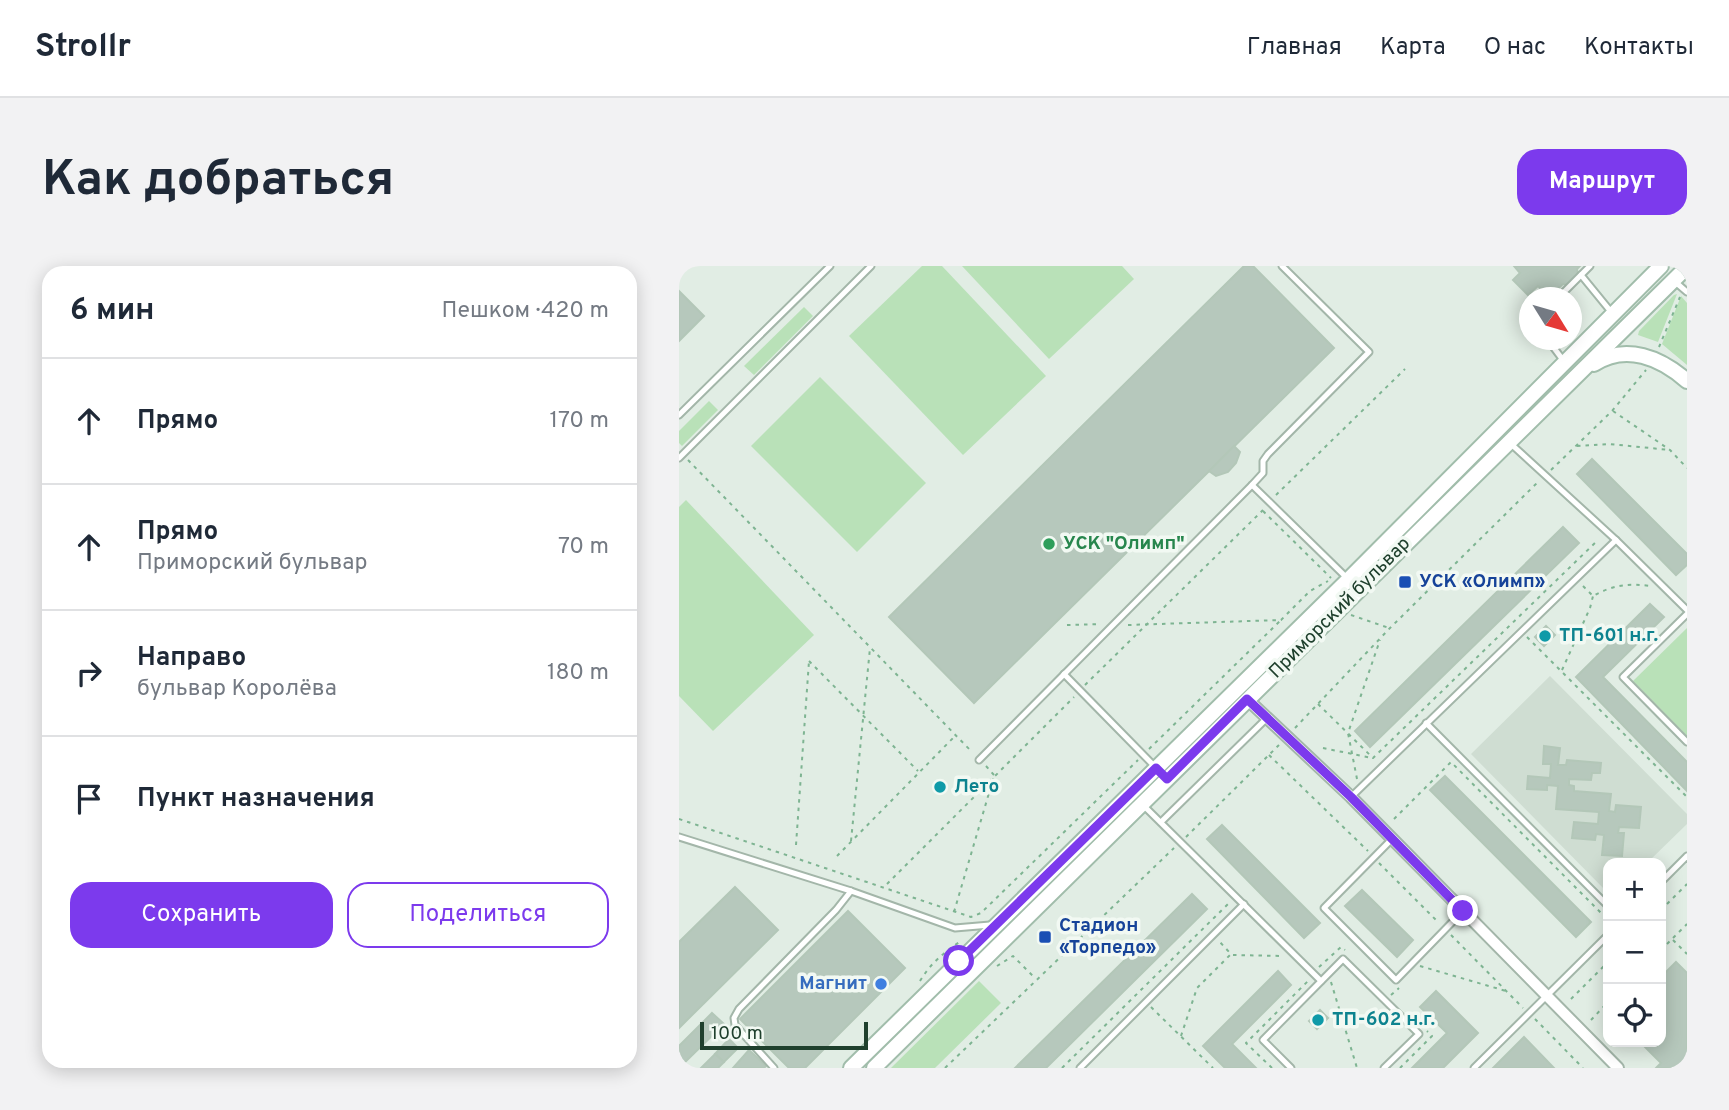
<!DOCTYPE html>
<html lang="ru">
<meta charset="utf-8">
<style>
:root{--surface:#fff;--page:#f2f2f3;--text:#1f2937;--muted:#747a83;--line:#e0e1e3;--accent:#7c3aed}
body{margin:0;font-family:Overpass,sans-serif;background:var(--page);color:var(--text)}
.controls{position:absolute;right:21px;bottom:21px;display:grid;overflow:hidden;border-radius:14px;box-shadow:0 4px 18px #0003}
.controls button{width:63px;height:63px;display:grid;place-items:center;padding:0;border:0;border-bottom:2px solid var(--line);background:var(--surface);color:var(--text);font:35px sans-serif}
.compass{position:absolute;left:840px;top:21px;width:63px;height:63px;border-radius:50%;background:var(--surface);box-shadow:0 4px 18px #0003;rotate:127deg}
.scale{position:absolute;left:21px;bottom:18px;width:168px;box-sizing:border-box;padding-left:7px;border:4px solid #1f402d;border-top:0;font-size:19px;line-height:24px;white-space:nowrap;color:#1f402d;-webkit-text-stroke:5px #f2f9f3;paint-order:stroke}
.stop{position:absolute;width:21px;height:21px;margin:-16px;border:5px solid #7c3aed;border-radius:50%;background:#fff}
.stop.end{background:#7c3aed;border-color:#fff;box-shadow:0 2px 7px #0008}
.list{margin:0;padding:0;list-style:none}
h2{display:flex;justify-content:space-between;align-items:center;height:91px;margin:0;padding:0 28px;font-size:30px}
h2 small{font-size:23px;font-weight:400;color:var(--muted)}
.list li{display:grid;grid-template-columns:46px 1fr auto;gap:21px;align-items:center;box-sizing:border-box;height:126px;padding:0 28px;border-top:2px solid var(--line)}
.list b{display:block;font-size:26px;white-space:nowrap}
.list p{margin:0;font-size:23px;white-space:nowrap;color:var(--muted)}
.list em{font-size:23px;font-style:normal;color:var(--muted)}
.actions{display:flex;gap:14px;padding:21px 28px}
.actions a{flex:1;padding:16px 0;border:2px solid var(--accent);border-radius:21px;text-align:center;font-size:24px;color:var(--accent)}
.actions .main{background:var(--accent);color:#fff}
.icon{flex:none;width:38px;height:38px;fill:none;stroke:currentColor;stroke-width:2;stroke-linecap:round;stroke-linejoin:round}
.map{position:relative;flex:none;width:1008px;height:802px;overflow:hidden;border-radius:21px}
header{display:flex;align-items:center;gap:42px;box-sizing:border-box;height:98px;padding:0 35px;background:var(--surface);border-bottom:2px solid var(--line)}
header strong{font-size:33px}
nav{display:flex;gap:38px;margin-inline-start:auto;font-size:24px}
.intro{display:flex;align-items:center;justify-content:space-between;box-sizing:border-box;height:168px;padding:0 42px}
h1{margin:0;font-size:49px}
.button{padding:18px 32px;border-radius:21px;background:var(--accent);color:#fff;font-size:24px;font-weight:700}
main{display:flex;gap:42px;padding:0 42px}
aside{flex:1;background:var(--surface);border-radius:21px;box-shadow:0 4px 18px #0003}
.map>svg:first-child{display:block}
</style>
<header>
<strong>Strollr</strong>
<nav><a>Главная</a><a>Карта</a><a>О нас</a><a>Контакты</a></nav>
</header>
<div class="intro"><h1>Как добраться</h1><a class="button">Маршрут</a></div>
<main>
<aside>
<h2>6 мин<small>Пешком · 420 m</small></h2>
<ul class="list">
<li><svg class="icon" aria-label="ahead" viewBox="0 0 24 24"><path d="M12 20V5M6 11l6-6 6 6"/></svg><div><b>Прямо</b></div><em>170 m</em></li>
<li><svg class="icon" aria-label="ahead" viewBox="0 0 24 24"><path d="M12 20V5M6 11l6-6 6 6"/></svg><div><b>Прямо</b><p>Приморский бульвар</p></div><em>70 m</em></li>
<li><svg class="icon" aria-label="right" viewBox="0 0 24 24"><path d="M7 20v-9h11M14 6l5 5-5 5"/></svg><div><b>Направо</b><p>бульвар Королёва</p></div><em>180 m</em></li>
<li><svg class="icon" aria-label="arrive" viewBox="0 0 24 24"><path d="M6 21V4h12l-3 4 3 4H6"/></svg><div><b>Пункт назначения</b></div></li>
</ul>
<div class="actions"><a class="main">Сохранить</a><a>Поделиться</a></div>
</aside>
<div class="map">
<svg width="1008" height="802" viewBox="0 0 1008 802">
<rect width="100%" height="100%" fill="#e1ede4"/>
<polygon fill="#cfddd2" points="871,410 1008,548 1008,558 968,597 929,597 929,627 792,488"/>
<g fill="#b9e1b8">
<polygon points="243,0 263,0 367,110 284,189 170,70"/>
<polygon points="283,0 443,0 455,13 370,93"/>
<polygon points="998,28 979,76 959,69 960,65 995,29"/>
<polygon points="1002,30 1008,37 1008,99 983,78"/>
<polygon points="125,41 134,50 75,109 65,100"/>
<polygon points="141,111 247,217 178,286 72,180"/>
<polygon points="30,135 39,144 3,180 0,177 0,165"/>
<polygon points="7,234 135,369 34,465 0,430 0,241"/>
<polygon points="1008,362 1008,470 954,415"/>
<polygon points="300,715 322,737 256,802 212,802"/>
</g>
<g fill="#b6c8bc" stroke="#b3c7b8" stroke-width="2">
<polygon points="565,0 574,0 655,82 295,437 210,351"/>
<polygon points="835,0 901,0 898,3 899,10 890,19 884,18 870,31 859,20 849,29 834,14 841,7"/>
<polygon points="0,25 25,50 0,75"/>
<polygon points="555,180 561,186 557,197 549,206 537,210 530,205"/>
<polygon points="913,193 1008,288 1008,299 997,309 898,208"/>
<polygon points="884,261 900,277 691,481 676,465"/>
<polygon points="971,338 985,351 924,411 1008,496 1008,525 897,411"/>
<polygon points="867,360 876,369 865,380 856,371"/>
<polygon points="865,480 881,482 879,499 887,499 888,494 922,497 921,507 913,507 912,514 890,513 890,519 895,520 895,525 932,528 930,545 936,546 937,539 962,541 960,562 940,561 939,567 945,567 943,590 923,589 925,569 917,568 916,574 893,572 895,556 919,558 920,546 877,543 879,520 868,519 868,524 848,523 849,510 871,512 872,498 864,498"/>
<polygon points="766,510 912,656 897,671 751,524"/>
<polygon points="543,559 641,657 625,672 528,573"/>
<polygon points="56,621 99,664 0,762 0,676"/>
<polygon points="683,624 734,674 718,691 666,640"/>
<polygon points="513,628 528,643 367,802 336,802"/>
<polygon points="169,645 226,702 126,802 110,802 61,753"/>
<polygon points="997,696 1008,707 1008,802 977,802 982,797 961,776 982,776 982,711"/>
<polygon points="599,705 612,719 553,778 577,802 546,802 524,780"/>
<polygon points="757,725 799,767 764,802 733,802 768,767 741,741"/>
<polygon points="641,744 649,752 638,763 630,755"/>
<polygon points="33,747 45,758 0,802 0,780"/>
<polygon points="845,771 875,802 814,802"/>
<polygon points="50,773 59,782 45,796 36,788"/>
<polygon points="70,784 87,800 85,802 54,802"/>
<polygon points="36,788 45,796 39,802 22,802"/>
</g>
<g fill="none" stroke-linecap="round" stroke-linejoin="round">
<g stroke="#a3b6a9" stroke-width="9">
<g id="service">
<polyline points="902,9 933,47"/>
<polyline points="994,14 1008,26"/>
<polyline points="879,32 911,0"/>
<polyline points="849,51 850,52"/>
<polyline points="869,74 884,94"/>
<polyline points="0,149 151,0"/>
<polyline points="832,178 937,274 1008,344"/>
<polyline points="0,192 192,0"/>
<polyline points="573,219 668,312"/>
<polyline points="1008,348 944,411 1008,476"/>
<polyline points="385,408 488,513"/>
<polyline points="747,457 929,640"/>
<polyline points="300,494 573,219 584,207 584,195 589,188 690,86 603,0"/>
<polyline points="672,531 937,274"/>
<polyline points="465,540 642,715"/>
<polyline points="482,556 588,452"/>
<polyline points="0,571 172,625 276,662 311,659"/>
<polyline points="713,573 645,642 717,714 784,645"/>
<polyline points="982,616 1008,590"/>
<polyline points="95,802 56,759 55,752 60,743 157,644 172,625"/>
<polyline points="401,802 565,638"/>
<polyline points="612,802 584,774 664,693 740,768 705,802"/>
<polyline points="795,802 929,669"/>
</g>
</g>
<g stroke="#a3b6a9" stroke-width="14">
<polyline id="minor" points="568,433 672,531 939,802"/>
</g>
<g stroke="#a1bdab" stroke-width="18">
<g id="secondary">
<path d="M915 98C947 77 982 92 1008 115"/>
<polyline points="172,802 669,314 982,0"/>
<polyline points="195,802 1008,1"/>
</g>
</g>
<g stroke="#7eb492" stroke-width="2" stroke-dasharray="3.5 5" stroke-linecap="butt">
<polyline points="980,81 1001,31"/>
<polyline points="934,145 991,184 1008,202"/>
<polyline points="898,180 930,178 991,184"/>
<polyline points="9,194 293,486"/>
<polyline points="872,204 933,145 967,104"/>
<polyline points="597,229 726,103"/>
<polyline points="584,245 652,312"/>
<path d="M904 320 914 330C934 319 949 317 972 320"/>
<polyline points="672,349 710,362"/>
<polyline points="388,359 422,358"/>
<polyline points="449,359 602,354 631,325 649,315"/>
<polyline points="848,371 1008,531"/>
<polyline points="130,395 239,505"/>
<polyline points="883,404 911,342 914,330"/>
<polyline points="406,419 584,244"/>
<polyline points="639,438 694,492 918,275"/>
<polyline points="616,462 711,362 860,215"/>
<polyline points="644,482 693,492"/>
<polyline points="470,483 602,354"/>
<polyline points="590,489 689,585"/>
<polyline points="307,500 315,509"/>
<polyline points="678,513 669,467 701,374"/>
<polyline points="0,553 292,651 302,647 459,494"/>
<polyline points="715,553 772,496 928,653"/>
<polyline points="507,571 600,479"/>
<polyline points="172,575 191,382"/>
<polyline points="117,579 130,395"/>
<polyline points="158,590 276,470"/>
<polyline points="700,597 760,657"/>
<polyline points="208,618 395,431"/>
<polyline points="982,644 1008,618"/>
<polyline points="275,646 315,510"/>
<polyline points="772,669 844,742"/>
<polyline points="994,674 1008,688"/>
<polyline points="982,684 1008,658"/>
<polyline points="554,689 604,690"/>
<polyline points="318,700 334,690 356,712"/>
<polyline points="741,700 827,725"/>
<polyline points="640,701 662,681 666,684"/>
<path d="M241 715C251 698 265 686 282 675"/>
<polyline points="652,716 678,802"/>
<polyline points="712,729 720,722"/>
<polyline points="892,733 929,696"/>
<polyline points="472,741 534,802"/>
<polyline points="856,753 904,802"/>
<polyline points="912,754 929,736"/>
<polyline points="502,770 518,722 552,688 539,674"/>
<polyline points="266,802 495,582"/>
<polyline points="383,802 551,636"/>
<polyline points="593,802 567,777 630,714"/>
<polyline points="721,802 753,770 748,765"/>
</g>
<use href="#service" stroke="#fff" stroke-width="5"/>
<use href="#minor" stroke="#fff" stroke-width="10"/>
<use href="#secondary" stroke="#fff" stroke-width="14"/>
</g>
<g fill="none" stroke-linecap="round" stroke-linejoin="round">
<polyline stroke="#7c3aed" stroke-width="9" points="280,695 477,502 488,513 568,433 672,531 784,645"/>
</g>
<circle fill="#2e9e5b" stroke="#f2f9f3" stroke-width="2.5" cx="370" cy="278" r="7"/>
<g fill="#1a4fb4" stroke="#f2f9f3" stroke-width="2.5">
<rect x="719" y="309" width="14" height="14" rx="3.5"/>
<rect x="359" y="664" width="14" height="14" rx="3.5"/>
</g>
<g fill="#0f9aa8" stroke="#f2f9f3" stroke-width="2.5">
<circle cx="866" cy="370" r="7"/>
<circle cx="261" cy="521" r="7"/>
<circle cx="639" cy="754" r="7"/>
</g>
<circle fill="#3f7fe0" stroke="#f2f9f3" stroke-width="2.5" cx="202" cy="718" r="7"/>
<g text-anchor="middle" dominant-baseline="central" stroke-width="7" stroke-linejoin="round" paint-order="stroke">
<g font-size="19" font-weight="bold" fill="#27864d" stroke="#f2f9f3" text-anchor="start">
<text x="384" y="278">УСК "Олимп"</text>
</g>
<g font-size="19" font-weight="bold" fill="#164399" stroke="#f2f9f3" text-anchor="start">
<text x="740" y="316">УСК «Олимп»</text>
<text x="380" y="660">Стадион<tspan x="380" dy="22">«Торпедо»</tspan></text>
</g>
<g font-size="19" fill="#1f402d" stroke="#f2f9f3">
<text transform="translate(661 342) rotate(-45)">Приморский бульвар</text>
</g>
<g font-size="19" font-weight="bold" fill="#0d838f" stroke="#f2f9f3" text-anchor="start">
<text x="880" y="370">ТП-601 н.г.</text>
<text x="275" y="521">Лето</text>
<text x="653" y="754">ТП-602 н.г.</text>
</g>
<g font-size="19" font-weight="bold" fill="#366cbe" stroke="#f2f9f3" text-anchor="end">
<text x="188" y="718">Магнит</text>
</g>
</g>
</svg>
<div class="controls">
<button>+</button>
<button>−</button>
<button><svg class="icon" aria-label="locate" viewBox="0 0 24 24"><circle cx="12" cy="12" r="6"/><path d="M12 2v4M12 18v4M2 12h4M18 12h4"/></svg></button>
</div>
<svg class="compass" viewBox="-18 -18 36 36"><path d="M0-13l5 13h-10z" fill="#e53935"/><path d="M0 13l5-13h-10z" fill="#747a83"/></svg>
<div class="scale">100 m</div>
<div class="stop" style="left:280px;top:695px"></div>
<div class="stop end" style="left:784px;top:645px"></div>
</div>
</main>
